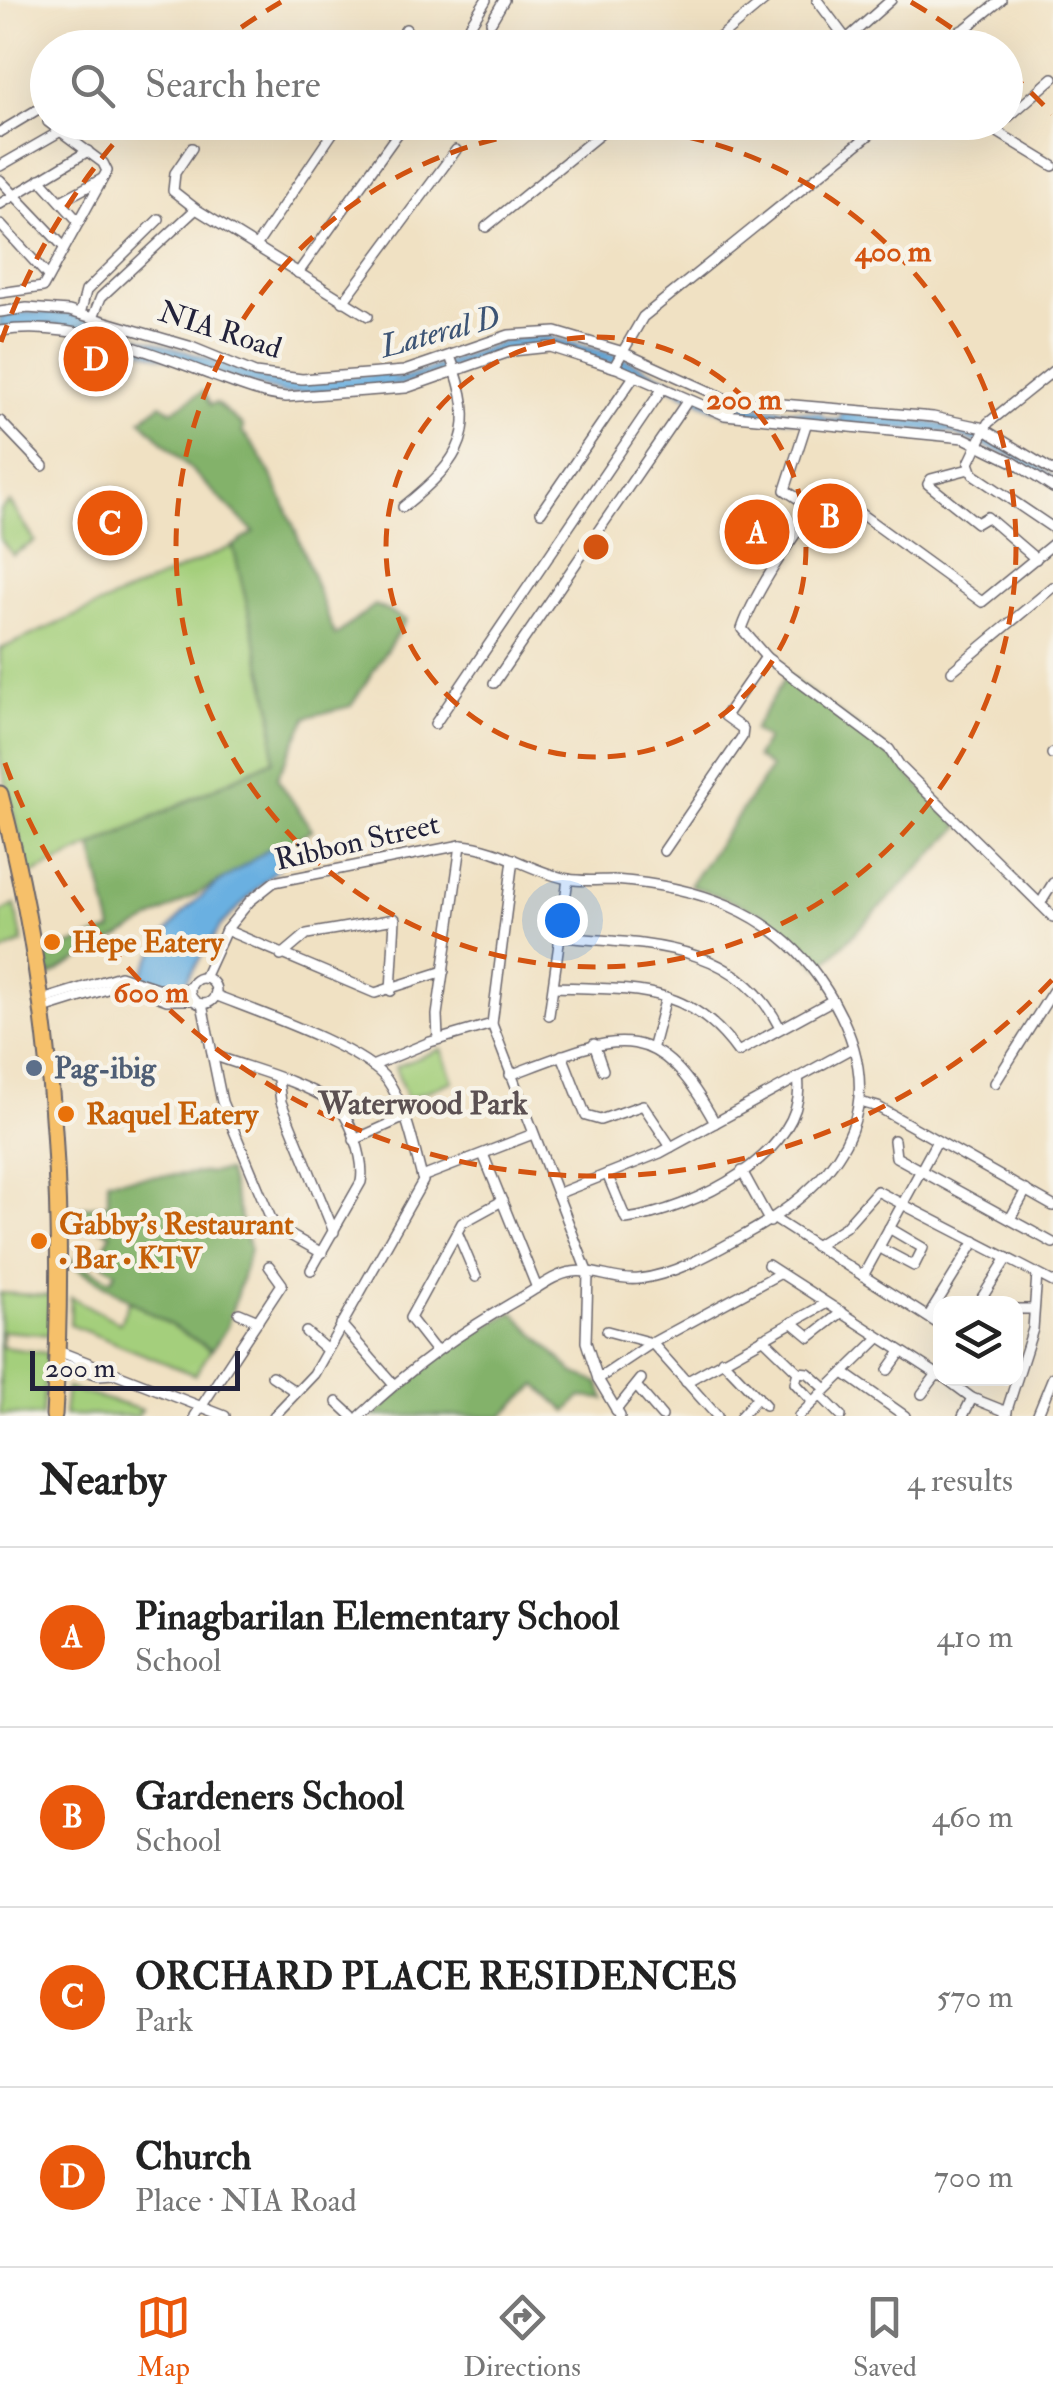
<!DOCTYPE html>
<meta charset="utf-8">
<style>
:root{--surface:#fff;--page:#f6f6f6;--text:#222;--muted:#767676;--line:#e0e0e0;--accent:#ea580c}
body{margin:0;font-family:"IM FELL Double Pica",serif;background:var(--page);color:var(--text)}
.controls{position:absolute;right:30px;bottom:30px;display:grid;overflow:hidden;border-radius:20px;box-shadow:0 10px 40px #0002}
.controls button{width:90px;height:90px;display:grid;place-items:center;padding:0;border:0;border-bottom:2px solid var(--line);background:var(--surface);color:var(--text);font:50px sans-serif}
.scale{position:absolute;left:30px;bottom:25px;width:210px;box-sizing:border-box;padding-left:10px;border:5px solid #22223b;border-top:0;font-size:28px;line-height:35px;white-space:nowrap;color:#22223b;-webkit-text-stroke:8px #f7f3e8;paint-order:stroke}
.you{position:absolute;left:562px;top:920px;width:35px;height:35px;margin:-25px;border:8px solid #fff;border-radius:50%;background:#1a73e8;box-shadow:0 0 0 15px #1a73e833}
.badge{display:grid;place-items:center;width:65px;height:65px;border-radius:50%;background:var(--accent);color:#fff;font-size:32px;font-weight:700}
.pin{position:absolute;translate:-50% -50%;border:5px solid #fff;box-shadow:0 2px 10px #0006}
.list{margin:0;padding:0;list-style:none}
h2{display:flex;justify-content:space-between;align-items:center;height:130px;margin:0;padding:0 40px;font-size:42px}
h2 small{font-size:32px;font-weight:400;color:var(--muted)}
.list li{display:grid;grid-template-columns:65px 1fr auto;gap:30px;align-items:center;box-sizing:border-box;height:180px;padding:0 40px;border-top:2px solid var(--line)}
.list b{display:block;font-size:38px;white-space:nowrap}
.list p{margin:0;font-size:32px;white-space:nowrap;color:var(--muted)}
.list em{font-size:32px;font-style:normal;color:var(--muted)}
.icon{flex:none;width:55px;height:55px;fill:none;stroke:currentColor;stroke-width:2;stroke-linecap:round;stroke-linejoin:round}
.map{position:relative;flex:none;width:1053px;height:1416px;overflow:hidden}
.search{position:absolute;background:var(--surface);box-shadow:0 10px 40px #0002;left:30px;right:30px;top:30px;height:110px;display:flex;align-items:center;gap:25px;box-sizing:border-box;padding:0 35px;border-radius:55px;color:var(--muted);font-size:38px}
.sheet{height:850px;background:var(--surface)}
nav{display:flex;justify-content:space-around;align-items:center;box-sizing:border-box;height:140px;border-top:2px solid var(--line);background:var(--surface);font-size:28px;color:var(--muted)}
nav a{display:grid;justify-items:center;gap:5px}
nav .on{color:var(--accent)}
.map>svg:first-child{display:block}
</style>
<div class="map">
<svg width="1053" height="1416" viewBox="0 0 1053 1416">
<rect width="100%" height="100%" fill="#f7f3e8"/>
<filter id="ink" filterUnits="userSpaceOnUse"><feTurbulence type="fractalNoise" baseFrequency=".01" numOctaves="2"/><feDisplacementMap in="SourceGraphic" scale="20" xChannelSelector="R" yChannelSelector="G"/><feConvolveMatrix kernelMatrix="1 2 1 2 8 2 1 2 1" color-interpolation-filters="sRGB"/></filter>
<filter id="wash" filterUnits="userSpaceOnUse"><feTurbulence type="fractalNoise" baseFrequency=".0048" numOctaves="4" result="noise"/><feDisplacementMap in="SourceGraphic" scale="40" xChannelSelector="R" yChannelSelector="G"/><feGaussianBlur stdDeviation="2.25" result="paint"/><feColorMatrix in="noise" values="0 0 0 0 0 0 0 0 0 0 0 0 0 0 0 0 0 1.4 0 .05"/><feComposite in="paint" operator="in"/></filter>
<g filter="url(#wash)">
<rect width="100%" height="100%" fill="#f0e1c3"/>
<g fill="#a4cf7b" stroke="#63785b" stroke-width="2.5">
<polygon points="10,502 35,541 13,555 0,539 0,510"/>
<polygon points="233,546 273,714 273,760 29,876 0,759 0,649"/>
<polygon points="15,905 23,942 0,953 0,913"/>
<polygon points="441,1049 453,1081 407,1099 395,1067"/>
<polygon points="0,1293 52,1296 51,1335 2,1331 2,1347 47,1353 42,1416 0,1414"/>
<polygon points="71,1297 120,1323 129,1300 211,1350 195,1375 70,1325"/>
<polygon points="67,1388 142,1410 137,1416 64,1415"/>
</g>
<g fill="#83b26b" stroke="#526a53" stroke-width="2.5">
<path d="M203 391 210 405 216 403 243 426 242 432C278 465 315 587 335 636L375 605 406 620 351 706 307 717 277 778 312 830 49 976 45 954 112 930 92 847 273 760V714L233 546 254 532 141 420 161 404 172 411Z"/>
<polygon points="787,675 876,741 960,827 820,968 764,914 690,885 771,768 756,757 767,739 753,730"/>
<polygon points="227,1171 250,1250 227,1327 212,1350 72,1265 72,1259 111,1280 116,1272 98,1260 111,1233 70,1217 70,1209 108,1204 108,1180"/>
<polygon points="513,1312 575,1374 599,1383 605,1399 580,1397 567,1412 537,1385 502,1416 373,1416 446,1349"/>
</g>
<g fill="#6bb0e1" stroke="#46698e" stroke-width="2.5">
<path d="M27 312 67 313 276 381 342 383 407 377 510 339 547 336 619 356 724 404 820 413 825 418 840 419 841 412C926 421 982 422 1053 476V484L1013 457 950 433 726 414 645 375 551 344 510 349 403 385 285 394 56 325 0 328V315Z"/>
<path d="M272 847 281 865 221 925 179 992 141 976C176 905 209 890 272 847Z"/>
</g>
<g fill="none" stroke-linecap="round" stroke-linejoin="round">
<polyline stroke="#6bb0e1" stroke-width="8" points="314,383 390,376"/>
</g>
</g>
<g filter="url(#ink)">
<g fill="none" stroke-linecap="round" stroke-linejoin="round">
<g stroke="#6a656b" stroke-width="12">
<g id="street">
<polyline points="817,0 853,48"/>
<polyline points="491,22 504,0"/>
<polyline points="848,38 891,0"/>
<polyline points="392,48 406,29"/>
<polyline points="456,48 486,0"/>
<polyline points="707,48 765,0"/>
<polyline points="929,48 966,28 1001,0"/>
<polyline points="1006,119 1053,78"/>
<polyline points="981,122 1053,166"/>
<polyline points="0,132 45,105"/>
<polyline points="192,148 175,173 173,191 196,209"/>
<polyline points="0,166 59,132"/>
<polyline points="40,179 79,222"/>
<polyline points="0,180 64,247"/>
<polyline points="61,201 102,179"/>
<polyline points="0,204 88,151"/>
<polyline points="0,224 48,276"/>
<polyline points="486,227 615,122"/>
<polyline points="256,246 340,122"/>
<polyline points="298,273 406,122"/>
<polyline points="0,293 43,287 107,171 103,163 48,122"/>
<polyline points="343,302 456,150"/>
<polyline points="0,312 27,308 69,311 189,346 255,373 302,379 404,371 509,335 556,332 620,351 726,399 933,417 980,427 1053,471"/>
<polyline points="80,314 86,291 159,219"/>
<polyline points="93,317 101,297 196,209 368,316"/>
<path d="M0 331C70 320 146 350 211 375 236 384 259 394 286 397L406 388 512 351 550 347 619 369 725 415 964 438 1013 462 1053 488"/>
<polyline points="614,367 643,317 885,122"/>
<polyline points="1053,371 988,423 969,463 973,474 1053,528"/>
<polyline points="0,421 43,466"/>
<polyline points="806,425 785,490 815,510"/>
<polyline points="969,469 931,479 928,484 977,523 987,517 1036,559"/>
<path d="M403 507C464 458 479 431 450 356"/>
<polyline points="541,512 635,375"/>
<polyline points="952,671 1053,587"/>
<polyline points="494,683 688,400"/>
<polyline points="435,724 663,388"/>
<polyline points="1052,754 1053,753"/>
<polyline points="664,851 742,737 743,729 725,716 766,657"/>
<polyline points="513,859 492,1024 588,1274 586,1342 598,1379 620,1416"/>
<polyline points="1053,883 1040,904 1053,917"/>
<path d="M1040 904 900 766 889 749 766 657 742 629C753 597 804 512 832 493L982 602 1053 544"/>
<polyline points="226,930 375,993 444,971"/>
<path d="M559 937C644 944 737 941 780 1028"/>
<polyline points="281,956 307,934 395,919 391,991"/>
<path d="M204 978 226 930 250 901 274 882 461 845C499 847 531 872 568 879 583 882 599 880 614 880 694 886 770 909 818 977 901 1095 852 1178 737 1239 709 1255 672 1275 639 1279 617 1282 592 1268 572 1272 555 1274 538 1288 524 1296 459 1333 415 1364 360 1416"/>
<circle cx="203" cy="991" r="13"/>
<path d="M555 987C632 990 689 983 738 1052L833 1000"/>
<path d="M215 995C255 1011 364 1048 387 1080 407 1108 414 1149 423 1181L314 1374 274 1416"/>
<polyline points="42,1000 120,976 172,993 190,987"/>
<polyline points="202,1004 222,1102 274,1226 322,1253"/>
<polyline points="43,1009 123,984 167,1000 193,1000"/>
<polyline points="549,1015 568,879"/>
<polyline points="438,1039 437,1015 461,845"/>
<polyline points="594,1044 603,1070"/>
<polyline points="653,1046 666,997"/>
<path d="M213 1055C251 1069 298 1080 332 1102 351 1114 365 1161 361 1182L311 1270"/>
<polyline points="562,1055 586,1116 600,1120 643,1105 671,1147"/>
<polyline points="372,1066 430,1042 492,1024"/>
<path d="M510 1075C614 1036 655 1012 715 1123"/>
<polyline points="278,1080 281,1102 334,1232"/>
<polyline points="995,1083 1053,991"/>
<polyline points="860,1102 878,1107 1053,1206"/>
<polyline points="354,1140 403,1118"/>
<polyline points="894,1140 896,1157 1053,1243"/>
<polyline points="483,1154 537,1288"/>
<polyline points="742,1171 770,1222"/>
<path d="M607 1174 626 1219C690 1211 810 1153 798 1077"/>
<polyline points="422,1177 533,1134"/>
<polyline points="557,1194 660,1153 852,1048"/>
<polyline points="1010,1219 1026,1190"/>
<polyline points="776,1220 940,1325"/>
<polyline points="457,1232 476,1277"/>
<polyline points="815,1246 845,1227 877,1191 1053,1282"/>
<polyline points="880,1248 914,1266 923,1248 889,1228"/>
<polyline points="768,1265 940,1376"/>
<polyline points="863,1276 937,1141"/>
<polyline points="978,1304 1007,1258"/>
<polyline points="1016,1309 1033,1309"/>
<polyline points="239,1313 258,1321"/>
<polyline points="928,1317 975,1241"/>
<polyline points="792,1322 810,1337 842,1312"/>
<polyline points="341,1324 394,1385"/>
<polyline points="607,1331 652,1343 779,1274"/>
<polyline points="306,1332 327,1350"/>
<polyline points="763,1338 798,1372 808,1373 826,1389"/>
<polyline points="435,1350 410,1318 462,1223 502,1201"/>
<polyline points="58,1351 225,1416"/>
<polyline points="722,1360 765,1405"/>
<polyline points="58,1362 99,1375 113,1374"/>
<polyline points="888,1370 901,1352"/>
<polyline points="798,1372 795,1383 813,1402"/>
<polyline points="844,1373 905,1416"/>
<polyline points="272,1376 296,1392"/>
<polyline points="945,1378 972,1398 1007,1412"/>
<polyline points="598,1379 652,1343 717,1416"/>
<polyline points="686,1382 825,1304"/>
<polyline points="637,1387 662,1416"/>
<polyline points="922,1394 937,1374"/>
<polyline points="820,1395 841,1416"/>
<polyline points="337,1402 352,1416"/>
<polyline points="616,1410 641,1379"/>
<polyline points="195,1416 282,1284 269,1266"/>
<polyline points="741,1416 758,1397"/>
<polyline points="799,1416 879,1338"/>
<polyline points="963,1416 972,1398"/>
<polyline points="1005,1416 1033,1329 1037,1274"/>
<polyline points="1037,1416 1053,1377"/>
</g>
</g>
<g stroke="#6a656b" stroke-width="19">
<path id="highway" d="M0 794C54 998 67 1206 54 1416"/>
</g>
<use href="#street" stroke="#fff" stroke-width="9"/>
<use href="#highway" stroke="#f6c06b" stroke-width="15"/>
</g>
</g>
<g fill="none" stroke="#d45411" stroke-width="5" stroke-dasharray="18 12">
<circle cx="596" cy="547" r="210"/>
<circle cx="596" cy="547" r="420"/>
<path d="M1052 980A629 629 0 0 1 1 752M1 342A629 629 0 0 1 129 126M217 45A629 629 0 0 1 281 2M911 2A629 629 0 0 1 975 45M1009 72A629 629 0 0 1 1052 114"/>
</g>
<g fill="#e8710a" stroke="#f7f3e8" stroke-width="4">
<circle cx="52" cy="942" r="10"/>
<circle cx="66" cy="1114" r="10"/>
<circle cx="39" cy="1241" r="10"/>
</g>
<circle fill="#5c6f8a" stroke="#f7f3e8" stroke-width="4" cx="34" cy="1068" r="10"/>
<g text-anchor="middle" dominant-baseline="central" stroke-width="9" stroke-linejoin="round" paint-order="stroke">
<g font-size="30" fill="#22223b" stroke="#f7f3e8">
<text transform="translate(220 330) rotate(18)">NIA Road</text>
<text transform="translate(357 842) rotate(-13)">Ribbon Street</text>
</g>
<g font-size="30" font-weight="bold" fill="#c56008" stroke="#f7f3e8" text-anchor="start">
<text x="72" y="942">Hepe Eatery</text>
<text x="86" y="1114">Raquel Eatery</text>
<text x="59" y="1224">Gabby’s Restaurant<tspan x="59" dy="34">• Bar • KTV</tspan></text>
</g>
<g font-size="30" font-weight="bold" fill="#4e5e75" stroke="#f7f3e8" text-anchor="start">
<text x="54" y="1068">Pag-ibig</text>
</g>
<g font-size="32" font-style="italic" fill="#3c5475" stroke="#f7f3e8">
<text transform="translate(440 332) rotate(-15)">Lateral D</text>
</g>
<g font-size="32" font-weight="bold" fill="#5b5052" stroke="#f7f3e8">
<text x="423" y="1104">Waterwood Park</text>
</g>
</g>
<circle cx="596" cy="547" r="15" fill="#d45411" stroke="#f7f3e8" stroke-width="5"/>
<g font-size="30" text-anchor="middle" font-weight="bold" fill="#d45411" stroke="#f7f3e8" stroke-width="9" stroke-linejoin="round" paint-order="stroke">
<text x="893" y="261">400 m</text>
<text x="744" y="409">200 m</text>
<text x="151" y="1002">600 m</text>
</g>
</svg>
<div class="controls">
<button><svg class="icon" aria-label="layers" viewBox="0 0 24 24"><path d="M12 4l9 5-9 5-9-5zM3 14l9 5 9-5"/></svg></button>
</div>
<div class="scale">200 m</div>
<div class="you"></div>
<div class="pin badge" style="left:757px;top:532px">A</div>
<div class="pin badge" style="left:830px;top:516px">B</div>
<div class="pin badge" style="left:110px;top:523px">C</div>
<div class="pin badge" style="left:96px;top:359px">D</div>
<div class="search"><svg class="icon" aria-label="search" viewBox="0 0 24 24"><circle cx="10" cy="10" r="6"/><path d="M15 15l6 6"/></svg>Search here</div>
</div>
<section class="sheet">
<h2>Nearby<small>4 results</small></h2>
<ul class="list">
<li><span class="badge">A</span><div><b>Pinagbarilan Elementary School</b><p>School</p></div><em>410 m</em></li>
<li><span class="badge">B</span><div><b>Gardeners School</b><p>School</p></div><em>460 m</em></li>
<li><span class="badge">C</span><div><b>ORCHARD PLACE RESIDENCES</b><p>Park</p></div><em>570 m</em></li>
<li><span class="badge">D</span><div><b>Church</b><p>Place · NIA Road</p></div><em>700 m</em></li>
</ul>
</section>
<nav>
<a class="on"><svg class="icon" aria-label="map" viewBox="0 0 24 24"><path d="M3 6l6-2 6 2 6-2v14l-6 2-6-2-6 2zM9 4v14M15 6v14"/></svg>Map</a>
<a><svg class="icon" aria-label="directions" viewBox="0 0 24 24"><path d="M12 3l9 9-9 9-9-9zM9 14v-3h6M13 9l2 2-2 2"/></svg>Directions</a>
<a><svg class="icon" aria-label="saved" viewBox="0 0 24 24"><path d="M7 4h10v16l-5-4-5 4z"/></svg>Saved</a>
</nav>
